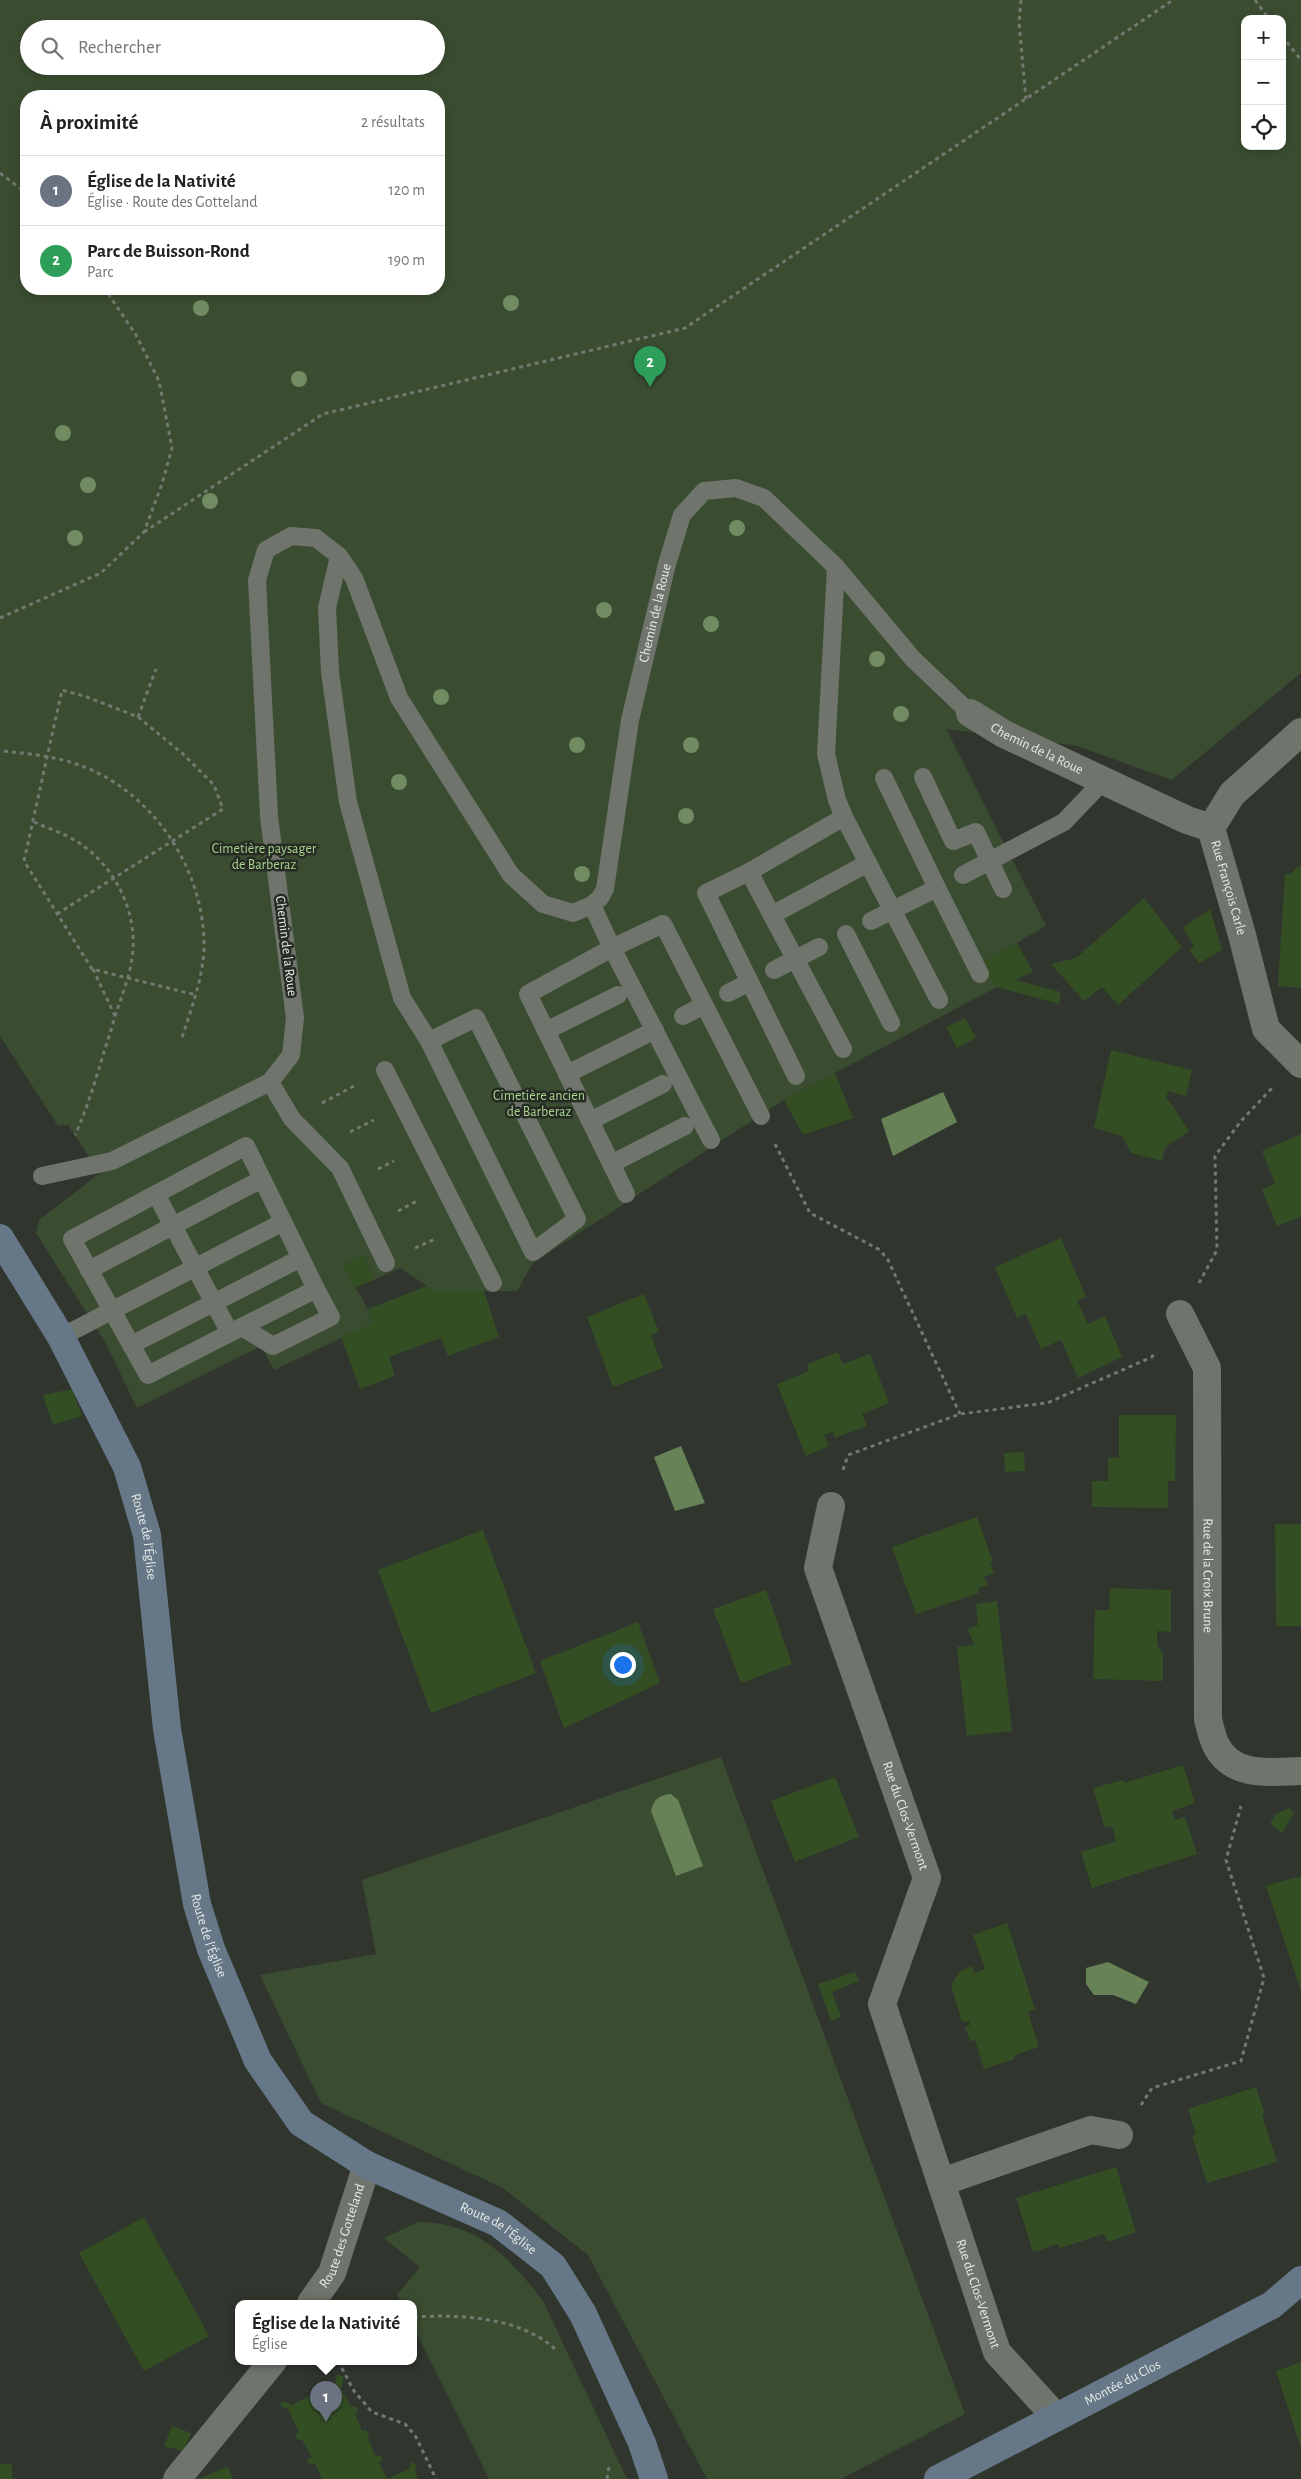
<!DOCTYPE html>
<html lang="fr">
<meta charset="utf-8">
<style>
:root{--surface:#fff;--page:#f2f2f2;--text:#222;--muted:#767676;--line:#e0e0e0;--accent:#b45309}
body{margin:0;font-family:"Alegreya Sans",sans-serif;background:var(--page);color:var(--text)}
.controls{position:absolute;right:15px;top:15px;display:grid;overflow:hidden;border-radius:10px;box-shadow:0 2px 8px #0003}
.controls button{width:45px;height:45px;display:grid;place-items:center;padding:0;border:0;border-bottom:1px solid var(--line);background:var(--surface);color:var(--text);font:25px sans-serif}
.you{position:absolute;left:622px;top:1664px;width:18px;height:18px;margin:-12px;border:4px solid #fff;border-radius:50%;background:#1a73e8;box-shadow:0 0 0 8px #1a73e833}
.badge{display:grid;place-items:center;width:32px;height:32px;border-radius:50%;background:var(--accent);color:#fff;font-size:16px;font-weight:700}
.pin{position:absolute;translate:-50% -41px;filter:drop-shadow(0 1px 2px #0008)}
.pin::after{content:'';position:absolute;top:26px;width:18px;height:15px;background:inherit;clip-path:polygon(0 0,100% 0,50% 100%)}
.popup{position:absolute;left:235px;top:2300px;width:182px;height:65px;box-sizing:border-box;display:grid;place-content:center;border-radius:10px;background:var(--surface);filter:drop-shadow(0 1px 4px #0005);font-size:16px;white-space:nowrap;color:var(--muted)}
.popup b{font-size:19px;color:var(--text)}
.popup::after{content:'';position:absolute;left:50%;top:100%;margin-left:-10px;border:10px solid transparent;border-top-color:var(--surface)}
.list{margin:0;padding:0;list-style:none}
h2{display:flex;justify-content:space-between;align-items:center;height:65px;margin:0;padding:0 20px;font-size:21px}
h2 small{font-size:16px;font-weight:400;color:var(--muted)}
.list li{display:grid;grid-template-columns:32px 1fr auto;gap:15px;align-items:center;box-sizing:border-box;height:70px;padding:0 20px;border-top:1px solid var(--line)}
.list b{display:block;font-size:19px;white-space:nowrap}
.list p{margin:0;font-size:16px;white-space:nowrap;color:var(--muted)}
.list em{font-size:16px;font-style:normal;color:var(--muted)}
.icon{flex:none;width:28px;height:28px;fill:none;stroke:currentColor;stroke-width:2;stroke-linecap:round;stroke-linejoin:round}
.map{position:relative;flex:none;width:1301px;height:2479px;overflow:hidden}
.search{position:absolute;background:var(--surface);box-shadow:0 2px 8px #0003;left:20px;top:20px;width:425px;height:55px;display:flex;align-items:center;gap:12px;box-sizing:border-box;padding:0 18px;border-radius:28px;color:var(--muted);font-size:19px}
.panel{position:absolute;background:var(--surface);box-shadow:0 2px 8px #0003;left:20px;top:90px;width:425px;height:205px;border-radius:20px}
.map>svg:first-child{display:block}
</style>
<div class="map">
<svg width="1301" height="2479" viewBox="0 0 1301 2479">
<rect width="100%" height="100%" fill="#30352e"/>
<g fill="#3b4d31" fill-rule="evenodd">
<path d="M0 0H1301V673L1172 780 1077 746 946 729 1046 926 982 963 997 987 784 1100 533 1263 517 1291H435L400 1268 374 1280 364 1255 343 1265C353 1285 366 1302 373 1323L274 1370 261 1346 137 1408 105 1342 36 1233 39 1220 100 1173 68 1125 58 1126 0 1036ZM1245 19H1282V146H1245ZM29 29H436V66H29ZM26 96H439V289H26Z"/>
<polygon points="721,1757 965,2414 841,2479 707,2479 588,2255 503,2188 321,2103 260,1975 376,1954 362,1880"/>
<path d="M418 2222C477 2222 509 2257 543 2301L627 2479H489L414 2328V2303H401L397 2295 420 2267 384 2238Z"/>
</g>
<g fill="#668256">
<polygon points="943,1092 957,1122 893,1156 881,1119"/>
<polygon points="681,1446 705,1503 675,1511 654,1457"/>
<path d="M671 1794 678 1800 703 1866 676 1876 651 1811C654 1799 659 1795 671 1794Z"/>
<polygon points="1108,1962 1149,1982 1136,2004 1113,1995 1094,1995 1086,1984 1086,1968"/>
</g>
<g fill="#344e24">
<polygon points="1297,867 1301,867 1301,988 1278,986 1285,874 1291,874"/>
<polygon points="1144,898 1182,947 1118,1005 1102,987 1084,1001 1051,964 1076,958"/>
<polygon points="1210,909 1222,950 1199,963 1189,949 1194,946 1183,928"/>
<polygon points="1017,943 1033,972 1015,980 1061,992 1059,1004 997,987 981,963"/>
<polygon points="965,1018 976,1038 957,1048 946,1027"/>
<polygon points="1111,1050 1192,1070 1186,1096 1168,1091 1166,1099 1170,1102 1189,1131 1165,1148 1162,1161 1131,1153 1122,1136 1094,1128"/>
<polygon points="835,1073 853,1118 803,1135 784,1100"/>
<polygon points="1301,1134 1301,1217 1277,1226 1262,1190 1275,1183 1262,1151"/>
<polygon points="1061,1238 1086,1297 1077,1301 1088,1324 1105,1316 1122,1357 1078,1378 1061,1340 1041,1349 1026,1314 1017,1318 995,1267"/>
<polygon points="364,1255 374,1280 354,1288 343,1265"/>
<polygon points="427,1286 435,1291 484,1291 499,1337 448,1356 441,1338 389,1357 395,1376 360,1389 341,1337 373,1323 368,1309"/>
<polygon points="644,1294 659,1332 651,1335 663,1368 613,1387 587,1317"/>
<polygon points="838,1352 843,1364 870,1354 889,1403 862,1414 867,1426 835,1438 833,1432 824,1435 829,1446 806,1456 777,1384 809,1371 807,1364"/>
<polygon points="72,1389 82,1416 53,1425 43,1395"/>
<polygon points="1119,1415 1176,1415 1175,1481 1168,1481 1168,1508 1092,1507 1092,1481 1108,1481 1108,1458 1119,1458"/>
<polygon points="1024,1452 1025,1471 1005,1472 1004,1453"/>
<polygon points="977,1517 993,1562 990,1564 994,1573 984,1577 988,1585 978,1588 979,1593 916,1614 892,1547"/>
<polygon points="1275,1524 1301,1524 1301,1626 1276,1626"/>
<polygon points="483,1530 536,1673 431,1713 378,1570"/>
<polygon points="1110,1588 1171,1590 1171,1632 1157,1631 1157,1645 1163,1653 1163,1681 1093,1679 1095,1610 1109,1610"/>
<polygon points="766,1590 792,1664 741,1683 713,1609"/>
<polygon points="997,1601 1012,1731 967,1736 957,1647 974,1645 968,1629 978,1625 976,1604"/>
<polygon points="638,1622 660,1683 564,1728 540,1661"/>
<polygon points="1183,1765 1195,1803 1172,1811 1175,1820 1185,1817 1197,1854 1092,1888 1081,1852 1116,1841 1112,1826 1105,1828 1093,1788 1123,1780 1124,1783"/>
<polygon points="835,1777 859,1837 795,1862 771,1801"/>
<polygon points="1289,1808 1294,1813 1282,1833 1270,1824 1276,1814"/>
<polygon points="1301,1876 1301,1991 1266,1886"/>
<polygon points="1007,1923 1035,2009 1028,2012 1039,2047 1015,2055 1014,2059 984,2069 975,2040 970,2041 965,2027 970,2025 969,2021 962,2022 951,1985 960,1971 972,1966 975,1973 985,1969 973,1935"/>
<polygon points="855,1972 859,1981 832,1992 841,2017 831,2021 818,1984"/>
<polygon points="1256,2087 1265,2114 1262,2115 1277,2162 1207,2183 1192,2136 1196,2134 1188,2109"/>
<polygon points="1116,2167 1136,2232 1108,2242 1104,2234 1060,2248 1058,2244 1033,2252 1016,2198"/>
<polygon points="144,2217 209,2336 144,2371 79,2253"/>
<polygon points="1301,2362 1301,2448 1276,2371"/>
<polygon points="337,2374 344,2377 341,2388 351,2407 356,2406 358,2412 355,2414 362,2431 366,2430 370,2435 367,2437 375,2455 381,2456 383,2460 379,2462 387,2479 322,2479 315,2463 309,2464 307,2460 312,2457 302,2440 297,2440 295,2435 299,2432 288,2409 280,2406 283,2401 292,2405 335,2383"/>
<polygon points="172,2426 191,2433 183,2451 164,2446"/>
<polygon points="411,2462 417,2465 415,2472 418,2479 387,2479 409,2469"/>
<rect x="0" y="2464" width="12" height="15"/>
<polygon points="228,2467 233,2479 197,2479"/>
</g>
<g fill="none" stroke-linecap="round" stroke-linejoin="round">
<g stroke="#737871" stroke-width="3" stroke-dasharray="4 4" stroke-linecap="butt">
<polyline points="1021,0 1019,22 1026,99"/>
<polyline points="1255,0 1269,19"/>
<polyline points="1282,36 1301,60"/>
<polyline points="0,173 26,193"/>
<polyline points="144,532 323,414 685,328 1173,0"/>
<polyline points="0,618 101,573 144,532 162,484 172,448 159,381 136,335 105,289"/>
<polyline points="138,717 156,669"/>
<path d="M4 751C29 754 55 756 79 765 153 791 205 870 204 948 203 979 190 1012 181 1041"/>
<path d="M34 822C47 828 63 833 76 841 114 864 139 912 132 958 129 981 118 1004 112 1027 100 1063 91 1100 75 1135"/>
<polyline points="57,914 223,809 214,785 183,754 138,717 87,697 62,690 24,861 92,969 196,995"/>
<polyline points="93,969 115,1016"/>
<polyline points="322,1103 356,1085"/>
<polyline points="350,1132 374,1120"/>
<polyline points="775,1144 810,1213 880,1250 888,1260 960,1414"/>
<polyline points="378,1169 394,1161"/>
<polyline points="398,1211 417,1201"/>
<polyline points="415,1248 435,1239"/>
<polyline points="1199,1283 1217,1250 1215,1156 1241,1121 1273,1087"/>
<polyline points="843,1470 848,1455 960,1414 1047,1403 1152,1357 1155,1351"/>
<polyline points="1141,2105 1152,2088 1241,2061 1264,1978 1226,1860 1241,1806"/>
<path d="M414 2317C459 2314 523 2317 557 2351"/>
<polyline points="338,2361 354,2391 372,2412 405,2424 416,2437 436,2479"/>
<polyline points="607,2479 609,2467"/>
</g>
<g stroke="#6f746c" stroke-width="18">
<polyline points="339,556 327,608 330,672 348,802 402,998 429,1041"/>
<polyline points="836,567 826,754 837,800 844,817"/>
<polyline points="923,777 953,841 976,832 1003,889"/>
<polyline points="884,778 937,888"/>
<polyline points="749,872 706,893 796,1076"/>
<polyline points="963,875 1064,822 1104,780"/>
<polyline points="592,905 612,948 663,924 761,1116"/>
<polyline points="772,915 868,863"/>
<polyline points="871,921 937,888 980,974"/>
<polyline points="846,934 891,1023"/>
<polyline points="774,970 819,947"/>
<polyline points="728,993 750,982"/>
<polyline points="683,1016 704,1005"/>
<polygon points="476,1018 577,1219 533,1252 429,1041"/>
<polyline points="546,1031 618,995"/>
<polyline points="843,1049 749,872 844,817 939,1000"/>
<polyline points="385,1070 493,1283"/>
<polyline points="567,1074 655,1030"/>
<polyline points="270,1082 292,1119 340,1168 386,1263"/>
<polyline points="590,1121 663,1084"/>
<polygon points="246,1146 316,1289 148,1375 72,1239"/>
<polyline points="611,1164 685,1126"/>
<path id="s1" d="M42 1176 112 1161 270 1082 291 1055 295 1018 269 817 257 580 266 550 291 536 316 538 339 556 354 578 399 698 511 875 543 904 573 913 592 905 600 898 605 889 630 720 667 564 682 515 704 491 736 488 764 498 836 567 913 659 970 713"/>
<polyline points="156,1194 230,1333"/>
<polyline points="626,1194 528,994 612,948 711,1140"/>
<polyline points="89,1270 262,1179"/>
<polyline points="242,1327 273,1346 331,1317 316,1289"/>
<polyline points="61,1337 283,1222"/>
<polyline points="131,1345 301,1258"/>
</g>
<g stroke="#6f746c" stroke-width="28">
<path id="s2" d="M970 713 1004 734 1187 820 1211 828"/>
<path id="s3" d="M1301 732 1232 794 1211 828 1242 935 1266 1029 1301 1064"/>
<path id="s4" d="M1180 1314 1207 1368 1208 1719C1210 1727 1212 1738 1216 1745 1232 1778 1271 1772 1301 1771"/>
<path id="s5" d="M831 1506 818 1568 927 1878 882 2004 997 2352 1056 2417"/>
<polyline points="942,2182 1091,2130 1119,2135"/>
<path id="s6" d="M311 2303 332 2273 367 2165"/>
<polyline points="177,2479 273,2361"/>
</g>
<g stroke="#667888" stroke-width="28">
<path id="s7" d="M0 1238 61 1337 127 1467 147 1535 167 1729 197 1904 211 1949 258 2061 301 2123 367 2165 498 2223 553 2266 583 2314 642 2443 654 2479"/>
<path id="s8" d="M938 2479 1272 2305 1301 2280"/>
</g>
</g>
<g fill="#718c63">
<circle cx="511" cy="303" r="8"/>
<circle cx="201" cy="308" r="8"/>
<circle cx="299" cy="379" r="8"/>
<circle cx="63" cy="433" r="8"/>
<circle cx="88" cy="485" r="8"/>
<circle cx="210" cy="501" r="8"/>
<circle cx="737" cy="528" r="8"/>
<circle cx="75" cy="538" r="8"/>
<circle cx="604" cy="610" r="8"/>
<circle cx="711" cy="624" r="8"/>
<circle cx="877" cy="659" r="8"/>
<circle cx="441" cy="697" r="8"/>
<circle cx="901" cy="714" r="8"/>
<circle cx="577" cy="745" r="8"/>
<circle cx="691" cy="745" r="8"/>
<circle cx="399" cy="782" r="8"/>
<circle cx="686" cy="816" r="8"/>
<circle cx="582" cy="874" r="8"/>
</g>
<g text-anchor="middle" dominant-baseline="central" stroke-width="5" stroke-linejoin="round" paint-order="stroke">
<g font-size="14" fill="#e6eae5" stroke="#262b24">
<text stroke="none"><textPath href="#s1" startOffset="1635">Chemin de la Roue</textPath></text>
<text stroke="none"><textPath href="#s2" startOffset="76">Chemin de la Roue</textPath></text>
<text stroke="none"><textPath href="#s3" startOffset="195">Rue François Carle</textPath></text>
<text transform="translate(286 946) rotate(83)">Chemin de la Roue</text>
<text stroke="none"><textPath href="#s7" startOffset="334">Route de l'Église</textPath></text>
<text stroke="none"><textPath href="#s4" startOffset="268">Rue de la Croix Brune</textPath></text>
<text stroke="none"><textPath href="#s5" startOffset="326">Rue du Clos-Vermont</textPath></text>
<text stroke="none"><textPath href="#s7" startOffset="739">Route de l'Église</textPath></text>
<text stroke="none"><textPath href="#s7" startOffset="1174">Route de l'Église</textPath></text>
<text stroke="none"><textPath href="#s6" startOffset="75">Route des Gotteland</textPath></text>
<text stroke="none"><textPath href="#s5" startOffset="831">Rue du Clos-Vermont</textPath></text>
<text stroke="none"><textPath href="#s8" startOffset="208">Montée du Clos</textPath></text>
</g>
<g font-size="14" fill="#a7d38f" stroke="#262b24">
<text x="264" y="849">Cimetière paysager<tspan x="264" dy="16">de Barberaz</tspan></text>
<text x="539" y="1096">Cimetière ancien<tspan x="539" dy="16">de Barberaz</tspan></text>
</g>
</g>
</svg>
<div class="controls">
<button>+</button>
<button>−</button>
<button><svg class="icon" aria-label="locate" viewBox="0 0 24 24"><circle cx="12" cy="12" r="6"/><path d="M12 2v4M12 18v4M2 12h4M18 12h4"/></svg></button>
</div>
<div class="you"></div>
<div class="pin badge" style="left:326px;top:2422px;background:#6b7280">1</div>
<div class="popup"><b>Église de la Nativité</b>Église</div>
<div class="pin badge" style="left:650px;top:387px;background:#2e9e5b">2</div>
<div class="search"><svg class="icon" aria-label="search" viewBox="0 0 24 24"><circle cx="10" cy="10" r="6"/><path d="M15 15l6 6"/></svg>Rechercher</div>
<section class="panel">
<h2>À proximité<small>2 résultats</small></h2>
<ul class="list">
<li><span class="badge" style="background:#6b7280">1</span><div><b>Église de la Nativité</b><p>Église · Route des Gotteland</p></div><em>120 m</em></li>
<li><span class="badge" style="background:#2e9e5b">2</span><div><b>Parc de Buisson-Rond</b><p>Parc</p></div><em>190 m</em></li>
</ul>
</section>
</div>
